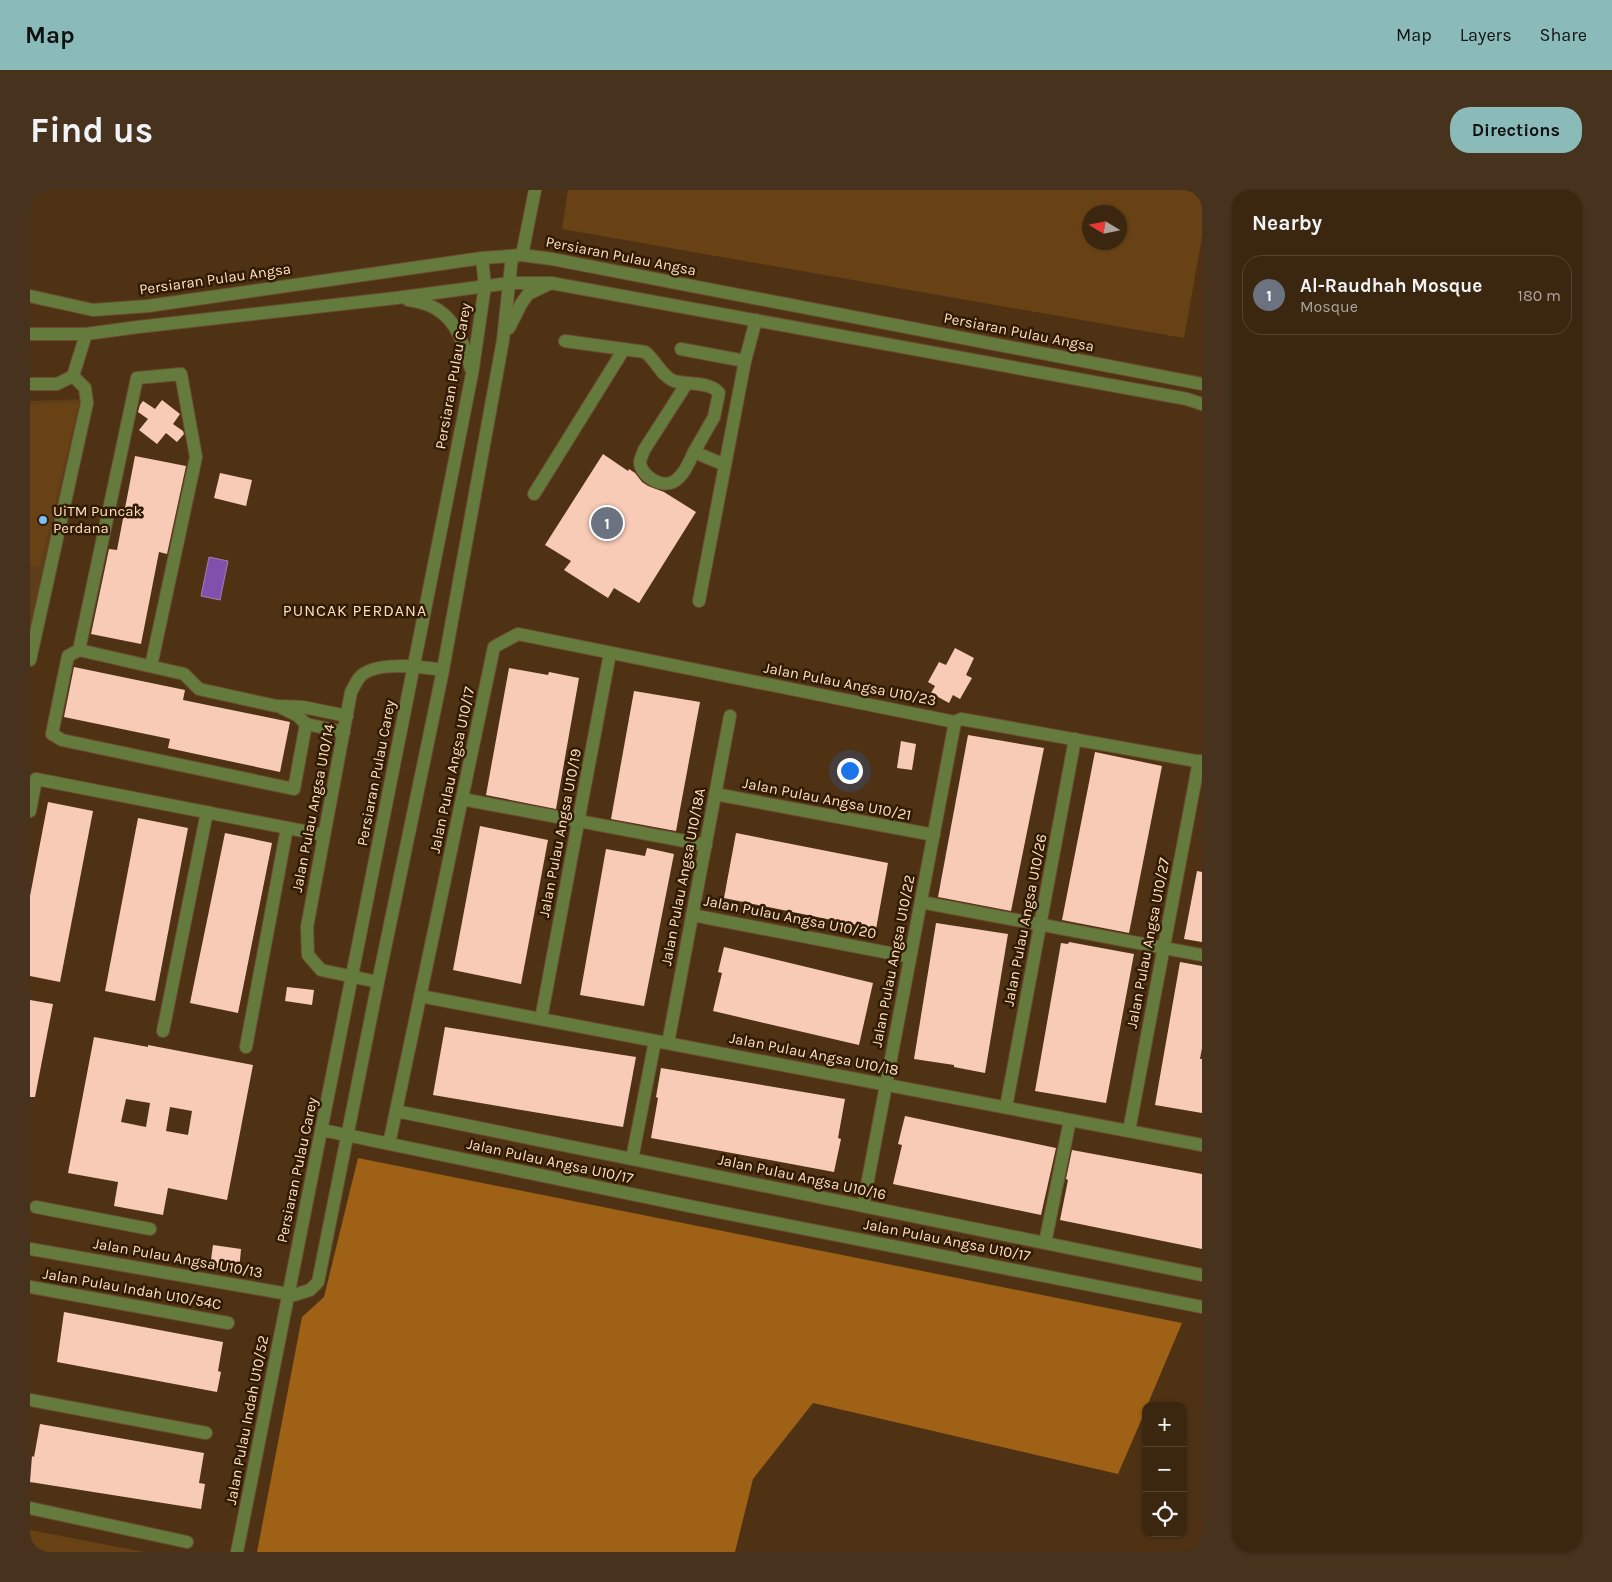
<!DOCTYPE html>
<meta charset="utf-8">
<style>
:root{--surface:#3b260f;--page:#46321d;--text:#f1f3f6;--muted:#aca59e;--line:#54432f;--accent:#8bbbb9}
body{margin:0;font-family:Karla,sans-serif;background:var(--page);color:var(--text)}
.controls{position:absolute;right:15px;bottom:15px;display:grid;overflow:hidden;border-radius:10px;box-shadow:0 1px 4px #0004}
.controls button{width:45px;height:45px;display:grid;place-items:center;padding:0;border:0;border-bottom:1px solid var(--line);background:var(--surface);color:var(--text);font:25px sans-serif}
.compass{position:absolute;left:1052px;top:15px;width:45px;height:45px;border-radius:50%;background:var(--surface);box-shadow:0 1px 4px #0004;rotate:280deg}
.you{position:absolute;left:819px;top:580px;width:18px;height:18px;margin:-12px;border:4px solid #fff;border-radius:50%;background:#1a73e8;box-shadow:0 0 0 8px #1a73e833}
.badge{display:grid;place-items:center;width:32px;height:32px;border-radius:50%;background:var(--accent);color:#fff;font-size:16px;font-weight:700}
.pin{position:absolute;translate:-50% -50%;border:2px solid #fff;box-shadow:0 1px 5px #0006}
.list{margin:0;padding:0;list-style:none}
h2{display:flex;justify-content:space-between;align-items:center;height:65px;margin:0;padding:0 20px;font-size:21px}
h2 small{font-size:16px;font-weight:400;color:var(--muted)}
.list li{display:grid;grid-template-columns:32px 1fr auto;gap:15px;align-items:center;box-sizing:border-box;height:80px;margin:0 10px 10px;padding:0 10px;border:1px solid var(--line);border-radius:20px}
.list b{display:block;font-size:19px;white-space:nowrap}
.list p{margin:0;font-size:16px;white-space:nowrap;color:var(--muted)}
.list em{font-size:16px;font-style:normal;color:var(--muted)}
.icon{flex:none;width:28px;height:28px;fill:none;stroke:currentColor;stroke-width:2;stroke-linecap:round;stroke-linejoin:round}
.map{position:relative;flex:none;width:1172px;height:1362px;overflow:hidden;border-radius:20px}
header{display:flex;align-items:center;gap:30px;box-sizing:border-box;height:70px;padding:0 25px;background:var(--accent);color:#111}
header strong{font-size:24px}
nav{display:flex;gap:28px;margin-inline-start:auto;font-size:18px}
.intro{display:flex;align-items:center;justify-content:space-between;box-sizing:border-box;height:120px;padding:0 30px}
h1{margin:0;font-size:35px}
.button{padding:12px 22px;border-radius:20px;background:var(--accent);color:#111;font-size:18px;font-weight:700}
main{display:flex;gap:30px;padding:0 30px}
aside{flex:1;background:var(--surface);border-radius:20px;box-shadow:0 1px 4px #0004}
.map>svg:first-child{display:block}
</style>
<header>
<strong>Map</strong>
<nav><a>Map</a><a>Layers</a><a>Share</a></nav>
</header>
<div class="intro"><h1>Find us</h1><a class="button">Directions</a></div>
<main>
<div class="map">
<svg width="1172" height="1362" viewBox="0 0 1172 1362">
<rect width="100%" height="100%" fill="#4f3214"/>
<polygon fill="#5d3d1a" points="53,209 0,449 0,211"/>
<g fill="#684215" fill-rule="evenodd">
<path d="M538 0H1172V47L1154 148 532 39ZM1090 22V52H1060V22Z"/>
<polygon points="49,212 10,377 0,375 0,214"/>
<polygon points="0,1340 114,1362 0,1362"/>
</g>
<polygon fill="#9e6115" points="328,968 1152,1133 1117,1216 1116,1216 1116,1219 1088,1284 783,1213 723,1289 705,1362 227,1362 272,1127 294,1107"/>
<polygon fill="#8051ac" stroke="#a67cb3" points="179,367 198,371 190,410 171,406"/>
<g fill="#f8cbb7" fill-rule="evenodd">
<polygon points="132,210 150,224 143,234 153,241 154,244 147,252 136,243 127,254 109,240 118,229 108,222 110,215 113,211 125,219"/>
<polygon points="573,264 598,281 599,279 605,283 612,292 618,296 634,302 666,322 609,413 584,398 578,408 534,380 541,371 515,355"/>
<polygon points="105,266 156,276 137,364 129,362 111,454 61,444 79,359 87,360"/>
<polygon points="190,283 222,290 216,316 184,308"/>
<polygon points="925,458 944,468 936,485 942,488 930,509 923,505 919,513 901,503 905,496 898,492 909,472 916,475"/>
<polygon points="44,477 155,500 153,510 260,532 250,582 138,558 140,549 34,527"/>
<polygon points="479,478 518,485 519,482 549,488 526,619 456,605"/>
<polygon points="604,501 670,512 646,641 581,629"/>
<polygon points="938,545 1014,558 981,721 908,707"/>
<polygon points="871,551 886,554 882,580 867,578"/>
<polygon points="1065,562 1132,576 1099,743 1032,730"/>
<polygon points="18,612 63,621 30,792 0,786 0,706"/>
<polygon points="108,628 158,638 125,811 75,801"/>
<polygon points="450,636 518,650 491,794 423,780"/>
<polygon points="195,643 242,653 208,823 160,813"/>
<polygon points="706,643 858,673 846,739 694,708"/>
<polygon points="617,658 644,664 614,816 550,805 576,659 615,666"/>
<polygon points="1167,681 1172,682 1172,752 1154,749"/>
<polygon points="906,733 978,744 955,883 924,877 924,875 884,869"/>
<polygon points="1039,752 1104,764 1076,913 1005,901 1031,753 1038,754"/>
<polygon points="694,757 843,793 829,855 683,821 692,783 688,782"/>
<polygon points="1150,772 1172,776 1172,858 1170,869 1172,869 1172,923 1125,915"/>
<polygon points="257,797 284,800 282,815 255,811"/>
<polygon points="0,810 23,814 5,907 0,907"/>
<polygon points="415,837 606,867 593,937 403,905"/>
<path d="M64 847 118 857V855L223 875 197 1010 138 998 133 1025 84 1016 88 992 38 983ZM96 909 120 913 116 937 91 932ZM140 917 162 921 158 945 136 941Z"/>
<polygon points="631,878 815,909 808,948 811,949 804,982 621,948 628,908 626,907"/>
<polygon points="875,926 1026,958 1011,1025 863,994 872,955 868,954"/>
<polygon points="1042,960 1172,984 1172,1059 1030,1030 1038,990 1036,989"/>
<polygon points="183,1055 211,1059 209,1081 180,1077"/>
<polygon points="34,1122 193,1152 188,1181 191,1182 187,1202 27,1172"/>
<polygon points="10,1234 174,1263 169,1293 175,1294 171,1319 0,1292 2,1266 4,1267"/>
</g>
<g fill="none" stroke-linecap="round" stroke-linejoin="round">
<g stroke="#6b4e30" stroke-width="14">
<g id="minor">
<polyline points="492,65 505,0"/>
<polyline points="0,106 63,120 118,116 452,68 492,65 522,69 1172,194"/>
<path d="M378 110C421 115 430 142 441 179"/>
<polyline points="479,138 491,114 498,104 519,94"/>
<polyline points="0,144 56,144 108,137 366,108 480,93 521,93 1157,209 1172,214"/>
<path d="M535 151 615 162C626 170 631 186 644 191 657 195 680 191 689 203L684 227 664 262 695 275"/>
<polyline points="651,159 715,171"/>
<path d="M657 193 614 260C613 264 610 269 610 272 611 286 631 298 643 292 654 286 659 272 664 262"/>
<polyline points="0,194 27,194 43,186 56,144"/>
<polyline points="504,304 594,159"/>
<polyline points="669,411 715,171 726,130"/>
<polyline points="49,460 107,188 151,184 166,267 121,476"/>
<polyline points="0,470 57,213 55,198 43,186"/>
<polyline points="252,518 268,526 276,534 314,542"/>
<polyline points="276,534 264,599 32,550 22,544 38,466 49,460 154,484 169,499 246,516 273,517 317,526"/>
<polyline points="685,604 904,645"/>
<polyline points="432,609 676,655"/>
<polyline points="0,621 6,589 294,645"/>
<polyline points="891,712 1172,765"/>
<polyline points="662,725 880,767"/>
<path d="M348 792 291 780 278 765 277 737 321 502C324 497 326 492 329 488 343 470 393 477 413 480"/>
<polyline points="390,806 1172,955"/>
<polyline points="511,829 580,463"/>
<polyline points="133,841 177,622"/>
<polyline points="638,853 700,526"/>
<polyline points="216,857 257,638"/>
<polyline points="976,917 1045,549"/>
<polyline points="366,921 1172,1085"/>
<polyline points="292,940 664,1017 1172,1117"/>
<polyline points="1099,941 1169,571"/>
<polyline points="359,954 464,457 488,444 925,532 931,529 1172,572"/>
<polyline points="602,969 625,851"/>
<polyline points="833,1016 925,532"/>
<polyline points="6,1017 120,1039"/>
<polyline points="1015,1053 1040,930"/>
<polyline points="0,1059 264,1105 280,1100 288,1092 348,792 413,480 473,150 482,66"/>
<polyline points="0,1097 198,1133"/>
<polyline points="0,1210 176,1243"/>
<polyline points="0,1318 157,1352"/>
<polyline points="207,1362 442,184 455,96 452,68"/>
</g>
</g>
<use href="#minor" stroke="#647b3d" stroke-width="12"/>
</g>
<circle fill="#7bbef8" stroke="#311b03" stroke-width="2" cx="13" cy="330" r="5"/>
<g text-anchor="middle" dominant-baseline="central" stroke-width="5" stroke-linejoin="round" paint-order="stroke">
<g font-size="15" fill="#fddfc3" stroke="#311b03">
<text transform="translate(591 66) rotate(11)">Persiaran Pulau Angsa</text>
<text transform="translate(185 89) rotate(-8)">Persiaran Pulau Angsa</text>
<text transform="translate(989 142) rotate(11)">Persiaran Pulau Angsa</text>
<text transform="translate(423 186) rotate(-80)">Persiaran Pulau Carey</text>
<text transform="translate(820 494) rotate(11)">Jalan Pulau Angsa U10/23</text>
<text transform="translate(422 580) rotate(-78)">Jalan Pulau Angsa U10/17</text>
<text transform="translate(346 583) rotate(-79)">Persiaran Pulau Carey</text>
<text transform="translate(797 609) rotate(11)">Jalan Pulau Angsa U10/21</text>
<text transform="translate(283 618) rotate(-79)">Jalan Pulau Angsa U10/14</text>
<text transform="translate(530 643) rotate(-79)">Jalan Pulau Angsa U10/19</text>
<text transform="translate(653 687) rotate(-79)">Jalan Pulau Angsa U10/18A</text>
<text transform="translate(760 727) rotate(11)">Jalan Pulau Angsa U10/20</text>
<text transform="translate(995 730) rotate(-79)">Jalan Pulau Angsa U10/26</text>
<text transform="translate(1118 753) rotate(-79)">Jalan Pulau Angsa U10/27</text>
<text transform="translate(863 771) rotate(-79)">Jalan Pulau Angsa U10/22</text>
<text transform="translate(784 864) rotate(11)">Jalan Pulau Angsa U10/18</text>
<text transform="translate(520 971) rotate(12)">Jalan Pulau Angsa U10/17</text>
<text transform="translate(267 980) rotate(-78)">Persiaran Pulau Carey</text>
<text transform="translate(772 987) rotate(12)">Jalan Pulau Angsa U10/16</text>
<text transform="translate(917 1050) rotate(11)">Jalan Pulau Angsa U10/17</text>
<text transform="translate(148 1068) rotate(10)">Jalan Pulau Angsa U10/13</text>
<text transform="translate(102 1099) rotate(10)">Jalan Pulau Indah U10/54C</text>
<text transform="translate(217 1230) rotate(-79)">Jalan Pulau Indah U10/52</text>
</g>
<g font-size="15" fill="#fddfc3" stroke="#311b03" text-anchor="start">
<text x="23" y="321">UiTM Puncak<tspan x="23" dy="17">Perdana</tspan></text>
</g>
<g font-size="16" letter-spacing="1" fill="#fddfc3" stroke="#311b03">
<text x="325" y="420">PUNCAK PERDANA</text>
</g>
</g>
</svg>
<div class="controls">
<button>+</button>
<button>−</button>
<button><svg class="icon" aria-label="locate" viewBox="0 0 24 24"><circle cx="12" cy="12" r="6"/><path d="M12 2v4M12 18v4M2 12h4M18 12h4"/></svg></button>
</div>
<svg class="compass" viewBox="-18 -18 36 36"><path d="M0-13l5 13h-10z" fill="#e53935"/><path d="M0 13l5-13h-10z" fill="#aca59e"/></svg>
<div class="you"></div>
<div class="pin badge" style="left:577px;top:333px;background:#6b7280">1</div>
</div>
<aside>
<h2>Nearby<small></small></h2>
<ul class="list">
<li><span class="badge" style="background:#6b7280">1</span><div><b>Al-Raudhah Mosque</b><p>Mosque</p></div><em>180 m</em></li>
</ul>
</aside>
</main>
